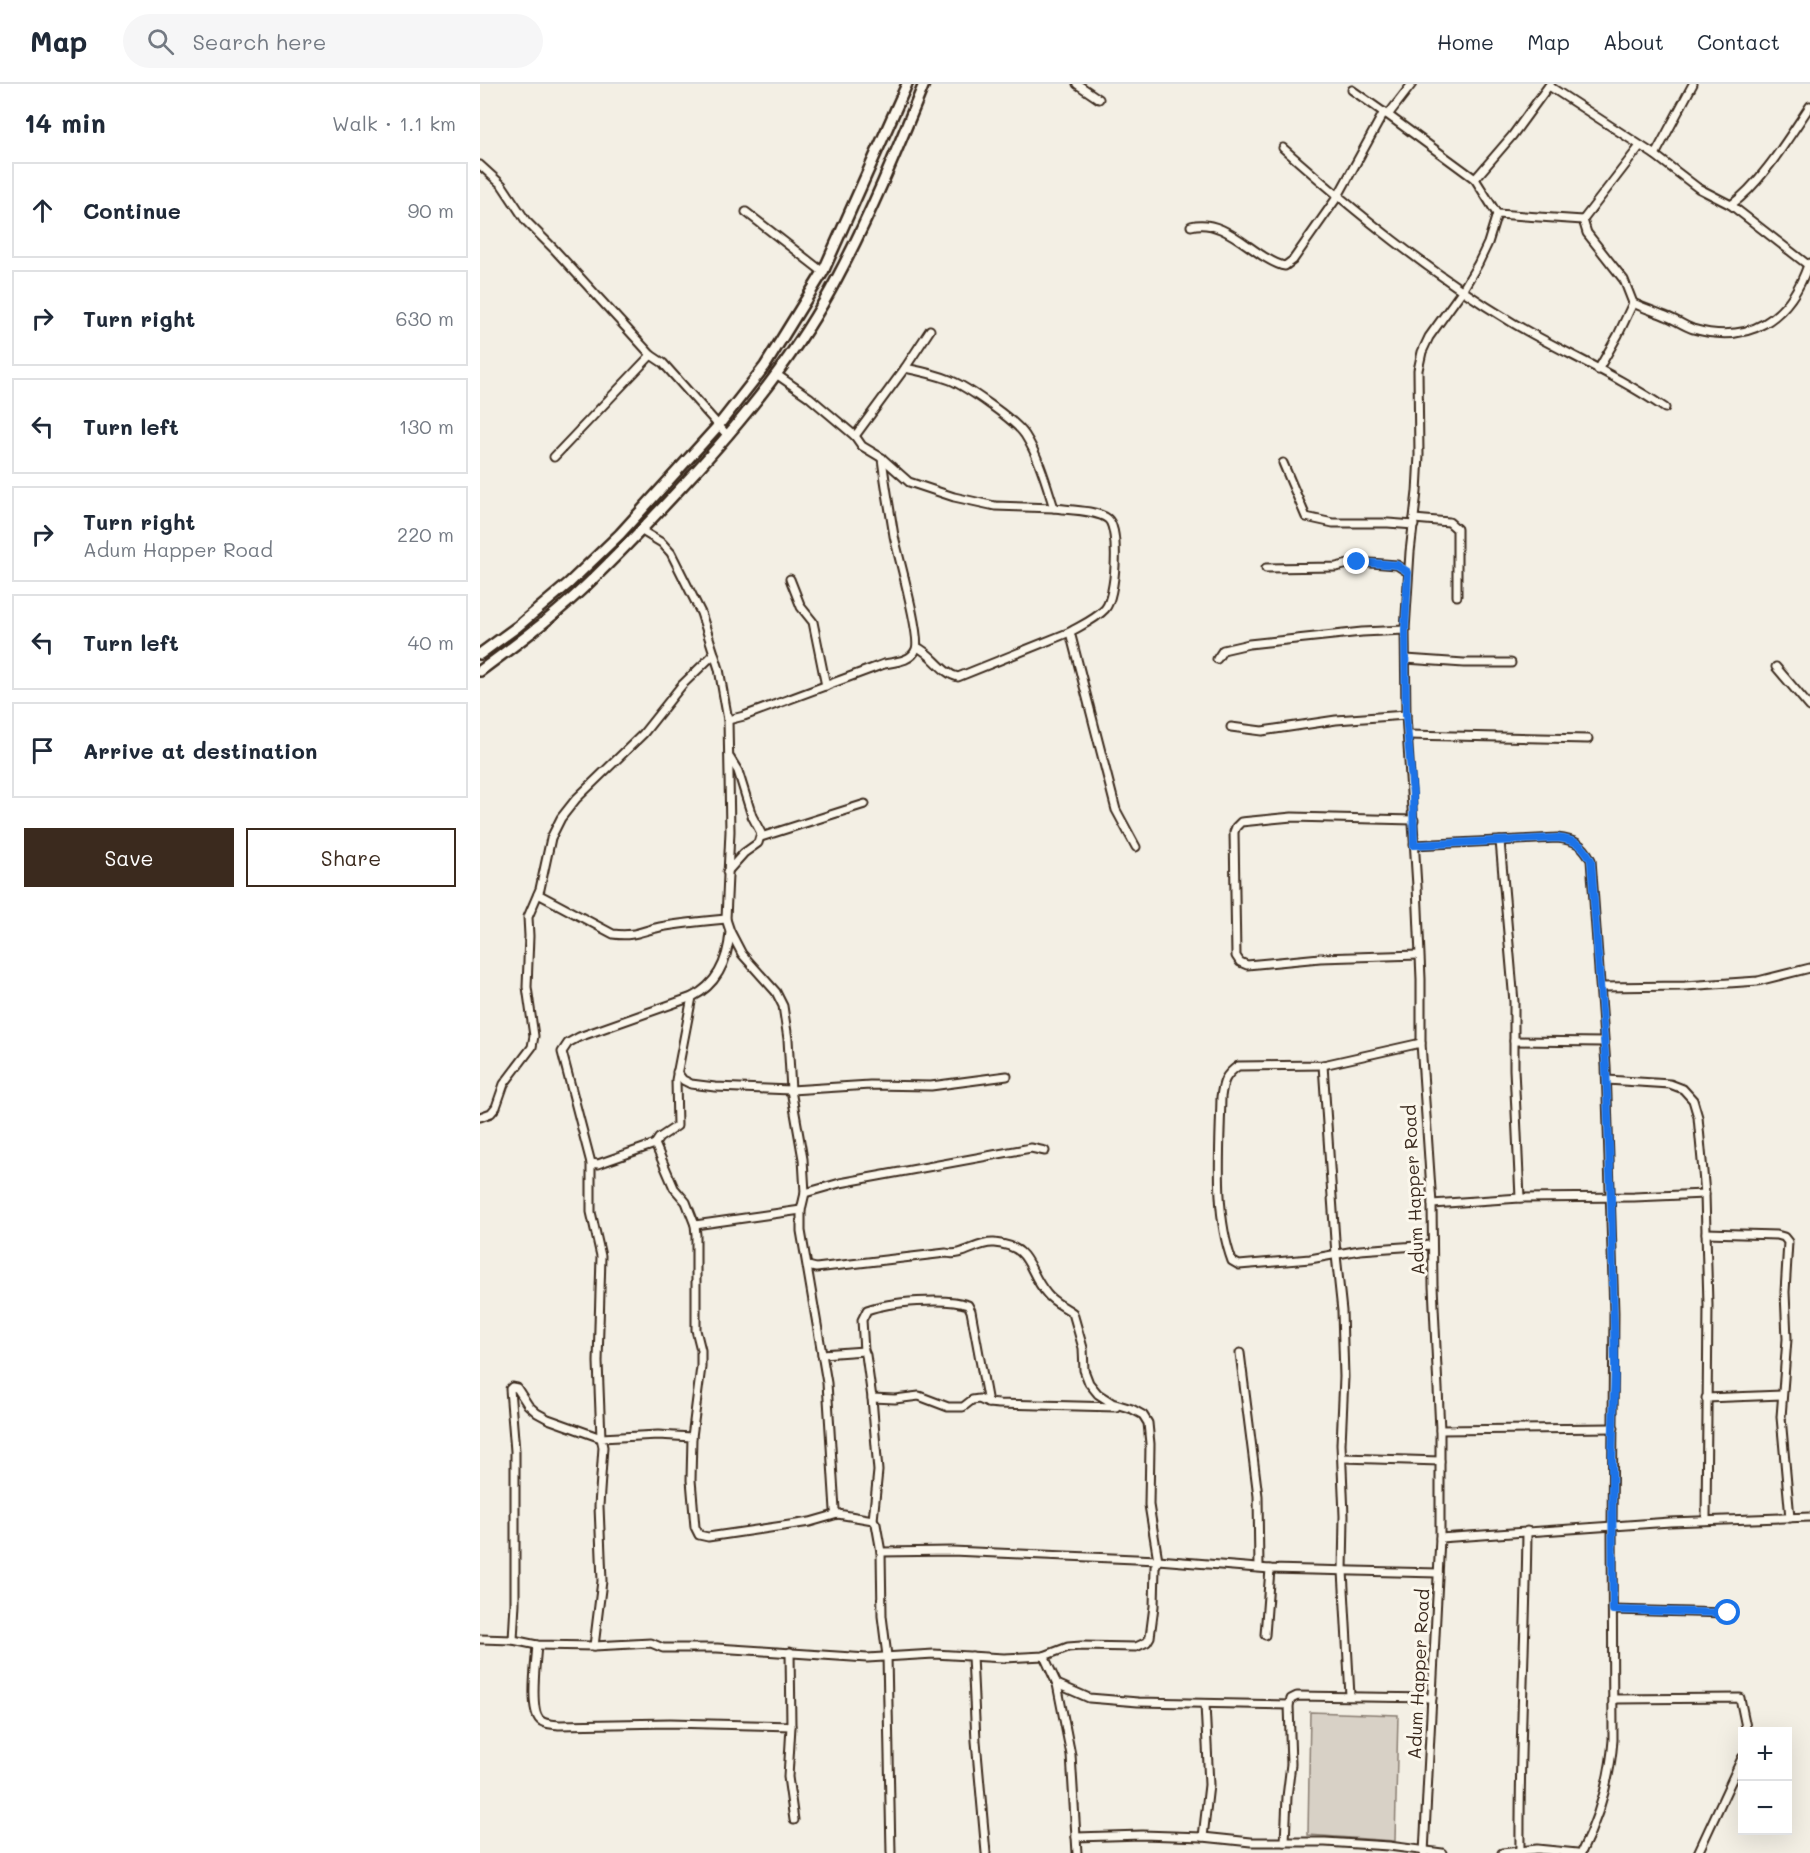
<!DOCTYPE html>
<meta charset="utf-8">
<style>
:root{--surface:#fff;--page:#f6f6f7;--text:#1f2937;--muted:#747a83;--line:#e0e1e3;--accent:#3b2a1e}
body{margin:0;font-family:Mali,sans-serif;background:var(--page);color:var(--text)}
.controls{position:absolute;right:18px;bottom:18px;display:grid;overflow:hidden;border-radius:0px;box-shadow:0 6px 24px #0002}
.controls button{width:54px;height:54px;display:grid;place-items:center;padding:0;border:0;border-bottom:2px solid var(--line);background:var(--surface);color:var(--text);font:30px sans-serif}
.stop{position:absolute;width:18px;height:18px;margin:-14px;border:4px solid #1a73e8;border-radius:50%;background:#fff}
.stop.end{background:#1a73e8;border-color:#fff;box-shadow:0 2px 6px #0008}
.list{margin:0;padding:0;list-style:none}
h2{display:flex;justify-content:space-between;align-items:center;height:78px;margin:0;padding:0 24px;font-size:26px}
h2 small{font-size:20px;font-weight:400;color:var(--muted)}
.list li{display:grid;grid-template-columns:39px 1fr auto;gap:18px;align-items:center;box-sizing:border-box;height:96px;margin:0 12px 12px;padding:0 12px;border:2px solid var(--line);border-radius:0px}
.list b{display:block;font-size:22px;white-space:nowrap}
.list p{margin:0;font-size:20px;white-space:nowrap;color:var(--muted)}
.list em{font-size:20px;font-style:normal;color:var(--muted)}
.actions{display:flex;gap:12px;padding:18px 24px}
.actions a{flex:1;padding:14px 0;border:2px solid var(--accent);border-radius:0px;text-align:center;font-size:21px;color:var(--accent)}
.actions .main{background:var(--accent);color:#fff}
.icon{flex:none;width:33px;height:33px;fill:none;stroke:currentColor;stroke-width:2;stroke-linecap:round;stroke-linejoin:round}
.map{position:relative;flex:none;width:1330px;height:1769px;overflow:hidden}
header{display:flex;align-items:center;gap:36px;box-sizing:border-box;height:84px;padding:0 30px;background:var(--surface);border-bottom:2px solid var(--line)}
header strong{font-size:28px}
nav{display:flex;gap:33px;margin-inline-start:auto;font-size:21px}
.search{width:420px;height:54px;background:var(--page);display:flex;align-items:center;gap:15px;box-sizing:border-box;padding:0 21px;border-radius:33px;color:var(--muted);font-size:22px}
main{display:flex}
aside{flex:1;background:var(--surface)}
.map>svg:first-child{display:block}
</style>
<header>
<strong>Map</strong>
<div class="search"><svg class="icon" aria-label="search" viewBox="0 0 24 24"><circle cx="10" cy="10" r="6"/><path d="M15 15l6 6"/></svg>Search here</div>
<nav><a>Home</a><a>Map</a><a>About</a><a>Contact</a></nav>
</header>
<main>
<aside>
<h2>14 min<small>Walk · 1.1 km</small></h2>
<ul class="list">
<li><svg class="icon" aria-label="ahead" viewBox="0 0 24 24"><path d="M12 20V5M6 11l6-6 6 6"/></svg><div><b>Continue</b></div><em>90 m</em></li>
<li><svg class="icon" aria-label="right" viewBox="0 0 24 24"><path d="M7 20v-9h11M14 6l5 5-5 5"/></svg><div><b>Turn right</b></div><em>630 m</em></li>
<li><svg class="icon" aria-label="left" viewBox="0 0 24 24"><path d="M17 20v-9H6M10 6l-5 5 5 5"/></svg><div><b>Turn left</b></div><em>130 m</em></li>
<li><svg class="icon" aria-label="right" viewBox="0 0 24 24"><path d="M7 20v-9h11M14 6l5 5-5 5"/></svg><div><b>Turn right</b><p>Adum Happer Road</p></div><em>220 m</em></li>
<li><svg class="icon" aria-label="left" viewBox="0 0 24 24"><path d="M17 20v-9H6M10 6l-5 5 5 5"/></svg><div><b>Turn left</b></div><em>40 m</em></li>
<li><svg class="icon" aria-label="arrive" viewBox="0 0 24 24"><path d="M6 21V4h12l-3 4 3 4H6"/></svg><div><b>Arrive at destination</b></div></li>
</ul>
<div class="actions"><a class="main">Save</a><a>Share</a></div>
</aside>
<div class="map">
<svg width="1330" height="1769" viewBox="0 0 1330 1769">
<rect width="100%" height="100%" fill="#f3efe4"/>
<filter id="ink" filterUnits="userSpaceOnUse"><feTurbulence type="fractalNoise" baseFrequency=".0167" numOctaves="2"/><feDisplacementMap in="SourceGraphic" scale="12" xChannelSelector="R" yChannelSelector="G"/><feConvolveMatrix kernelMatrix="1 2 1 2 8 2 1 2 1" color-interpolation-filters="sRGB"/></filter>
<g filter="url(#ink)">
<polygon fill="#d8d1c6" stroke="#8a7e72" stroke-width="1.5" points="830,1628 918,1631 915,1757 828,1751"/>
<g fill="none" stroke-linecap="round" stroke-linejoin="round">
<g stroke="#3b2a1e" stroke-width="11">
<g id="street">
<polyline points="597,0 619,15"/>
<polyline points="932,0 908,31 995,95 1017,130 1008,159 998,180 982,207 949,253 942,268 938,286 939,371 937,408 930,468 925,546 926,631 937,802 941,895 941,959 952,1120 953,1202 960,1346 960,1454 944,1769"/>
<path d="M1069 2 1175 71 1218 104 1251 121C1281 100 1309 53 1330 22"/>
<polyline points="872,6 906,30"/>
<path d="M803 64C875 128 950 189 1033 239 1082 268 1137 291 1185 324"/>
<polyline points="1175,71 1213,0"/>
<polyline points="0,81 22,101 46,137 74,165 171,271 183,279 248,352"/>
<polyline points="995,95 1032,52 1070,0"/>
<polyline points="1251,121 1328,181 1330,179"/>
<polyline points="266,128 343,188"/>
<polyline points="1017,130 1103,136 1160,62"/>
<polyline points="1103,136 1107,149 1144,196 1153,219"/>
<path d="M711 142C738 135 761 158 783 172 790 176 797 181 805 182L813 176 858 112 904 28"/>
<polyline points="425,284 450,246"/>
<path d="M1118 286 1138 251 1153 219C1164 224 1176 228 1188 233 1196 236 1204 242 1213 245 1270 261 1309 235 1328 181"/>
<polyline points="296,290 329,313 375,352 382,362 402,374 429,398 474,413 515,422 574,424"/>
<path d="M375 352 425 284C440 287 455 290 470 296 487 303 535 336 545 351 559 373 566 399 574 424 588 426 617 426 628 435 640 446 636 513 625 525 616 535 602 541 590 548L636 726 656 763"/>
<polyline points="74,373 171,271"/>
<polyline points="803,379 826,433 853,439 908,439 934,441"/>
<polyline points="934,435 969,438 977,445 977,512"/>
<polyline points="162,447 182,459 191,469 221,529 239,585 248,636 250,747 246,835 250,847 262,870 296,908 303,922 308,955 311,1006 323,1075 325,1109 321,1126 321,1147 347,1299 355,1426 358,1430 393,1436 396,1440 401,1468 402,1532 407,1572 411,1769"/>
<polyline points="786,484 856,483 877,478 917,481 928,488"/>
<polyline points="310,495 321,523 333,538 346,602"/>
<path d="M437 563C453 570 461 589 478 593L590 548"/>
<polyline points="737,575 743,566 769,560 882,548 925,546"/>
<polyline points="926,575 984,579 1031,579"/>
<polyline points="1296,583 1330,623"/>
<path d="M248 636 264 632 404 580C415 578 432 577 436 565 441 552 418 471 414 452 410 426 405 400 402 374"/>
<polyline points="751,643 782,647 856,636 926,631"/>
<polyline points="928,651 1108,655"/>
<polyline points="934,736 812,733 761,738 756,743 754,748 756,872 760,878 767,881 840,874 939,871"/>
<polyline points="281,753 385,720"/>
<polyline points="1020,757 1034,918 1034,985 1040,1114"/>
<path d="M934 761 1077 754C1095 756 1103 760 1111 776L1126 982 1134 1229 1132 1442 1133 1656C1130 1696 1119 1733 1101 1769"/>
<polyline points="247,788 264,769 278,759 281,749 272,732 258,687 250,674"/>
<path d="M58 810 133 850C154 853 161 847 180 843 202 839 224 837 246 835"/>
<path d="M250 848C248 875 238 900 212 913L196 996 197 1042 179 1054 175 1060 194 1104 206 1118 215 1141 216 1151V1246L221 1266V1283L212 1353 211 1396 215 1443 219 1451 228 1453 330 1438 358 1430"/>
<polyline points="1121,903 1205,902 1278,897 1330,884"/>
<polyline points="1034,957 1124,958"/>
<path d="M941 959 843 981 758 982C745 991 743 998 741 1013 740 1064 734 1129 752 1177L759 1181 830 1175 880 1166 951 1161"/>
<polyline points="843,981 856,1171 862,1227 864,1293 861,1360 864,1432 863,1487 870,1612"/>
<polyline points="197,988 203,996 211,1000 235,1003 311,1006 390,1001 451,1002 527,992"/>
<polyline points="1127,996 1190,1000 1203,1005 1213,1016 1218,1033 1225,1110 1228,1221 1226,1436"/>
<polyline points="0,1033 11,1029 16,1023 24,1000 52,963 54,952 47,903 49,852 48,833 60,805 71,754 81,734 96,715 163,650 202,601 234,570"/>
<polyline points="175,1060 118,1080 111,1079 82,968 88,959 99,953 212,913"/>
<polyline points="325,1109 360,1099 551,1064 565,1067"/>
<polyline points="952,1120 1040,1114 1154,1113 1225,1110"/>
<polyline points="215,1141 321,1126"/>
<polyline points="1226,1149 1297,1151 1304,1153 1308,1158 1305,1208 1307,1255 1301,1333 1310,1434"/>
<path d="M384 1267 382 1236 387 1226C409 1218 466 1213 488 1221L491 1227 508 1319"/>
<polyline points="760,1269 778,1412 779,1483"/>
<polyline points="342,1270 384,1267 386,1271 392,1314 398,1387 393,1436"/>
<polyline points="392,1314 415,1315 439,1312 468,1323 483,1323 492,1316 499,1315 508,1319 519,1320 636,1323"/>
<polyline points="1226,1314 1302,1311"/>
<polyline points="960,1346 1134,1344"/>
<polyline points="863,1374 960,1377"/>
<polyline points="960,1454 1190,1438 1330,1433"/>
<polyline points="401,1468 472,1467 678,1476 790,1485 958,1489"/>
<polyline points="1133,1526 1248,1529"/>
<polyline points="785,1551 790,1485"/>
<path d="M0 1555 33 1556 57 1561 114 1562 171 1559 183 1564H237L387 1574 454 1570 524 1574 564 1572 588 1563 601 1562 656 1563 667 1558 670 1553 674 1522 675 1483 678 1476 669 1421 670 1360 668 1339 663 1331 652 1325 632 1319 618 1310 609 1299 604 1286 603 1264 593 1229C585 1223 573 1218 567 1210 546 1186 553 1162 514 1159 496 1158 484 1173 466 1169L336 1184 328 1182"/>
<polyline points="33,1556 35,1519 35,1367 30,1305 32,1303 37,1304 48,1321 57,1329 68,1335 121,1354 118,1278 121,1172 111,1128 111,1079"/>
<path d="M57 1561C56 1577 49 1626 60 1636 65 1641 73 1640 79 1641L190 1639 311 1642 310 1568"/>
<polyline points="114,1562 122,1497 119,1422 123,1363 121,1354 178,1351 212,1353"/>
<polyline points="492,1572 496,1657 506,1769"/>
<polyline points="564,1572 577,1600 591,1671 597,1769"/>
<polyline points="577,1600 609,1614 658,1618 809,1621"/>
<polyline points="1134,1615 1260,1614 1267,1648"/>
<polyline points="311,1642 308,1693 314,1736"/>
<polyline points="596,1753 662,1751 723,1753 771,1758 845,1758 909,1762 962,1769"/>
<polyline points="723,1753 729,1701 725,1620"/>
<polyline points="805,1758 807,1713 811,1680 809,1621 811,1615 817,1612 952,1614"/>
<path d="M1040 1767C1039 1660 1046 1553 1047 1447"/>
<polyline points="1022,1769 1057,1765 1097,1769"/>
<polyline points="1218,1769 1262,1674"/>
</g>
</g>
<g stroke="#3b2a1e" stroke-width="14">
<g id="secondary">
<polyline points="0,570 37,543 89,499 140,450 238,342 285,282 343,188 427,0"/>
<path d="M0 587C34 562 68 537 99 508 137 473 172 435 206 398 263 336 318 269 357 194 390 132 417 66 444 0"/>
</g>
</g>
<use href="#street" stroke="#fbf7ec" stroke-width="7"/>
<use href="#secondary" stroke="#fbf7ec" stroke-width="9"/>
</g>
</g>
<g fill="none" stroke-linecap="round" stroke-linejoin="round" filter="url(#ink)">
<path stroke="#1a73e8" stroke-width="8" d="M877 478 917 481 928 488 925 546 926 631 933 711 934 761 1077 754C1095 756 1103 760 1111 776L1126 982 1131 1113 1135 1280 1132 1375 1133 1526 1248 1529"/>
</g>
<g text-anchor="middle" dominant-baseline="central" stroke-width="6" stroke-linejoin="round" paint-order="stroke">
<g font-size="18" fill="#3b2a1e" stroke="#fbf7ec">
<text transform="translate(933 1106) rotate(-93)">Adum Happer Road</text>
<text transform="translate(938 1590) rotate(-87)">Adum Happer Road</text>
</g>
</g>
</svg>
<div class="controls">
<button>+</button>
<button>−</button>
</div>
<div class="stop" style="left:1248px;top:1529px"></div>
<div class="stop end" style="left:877px;top:478px"></div>
</div>
</main>
